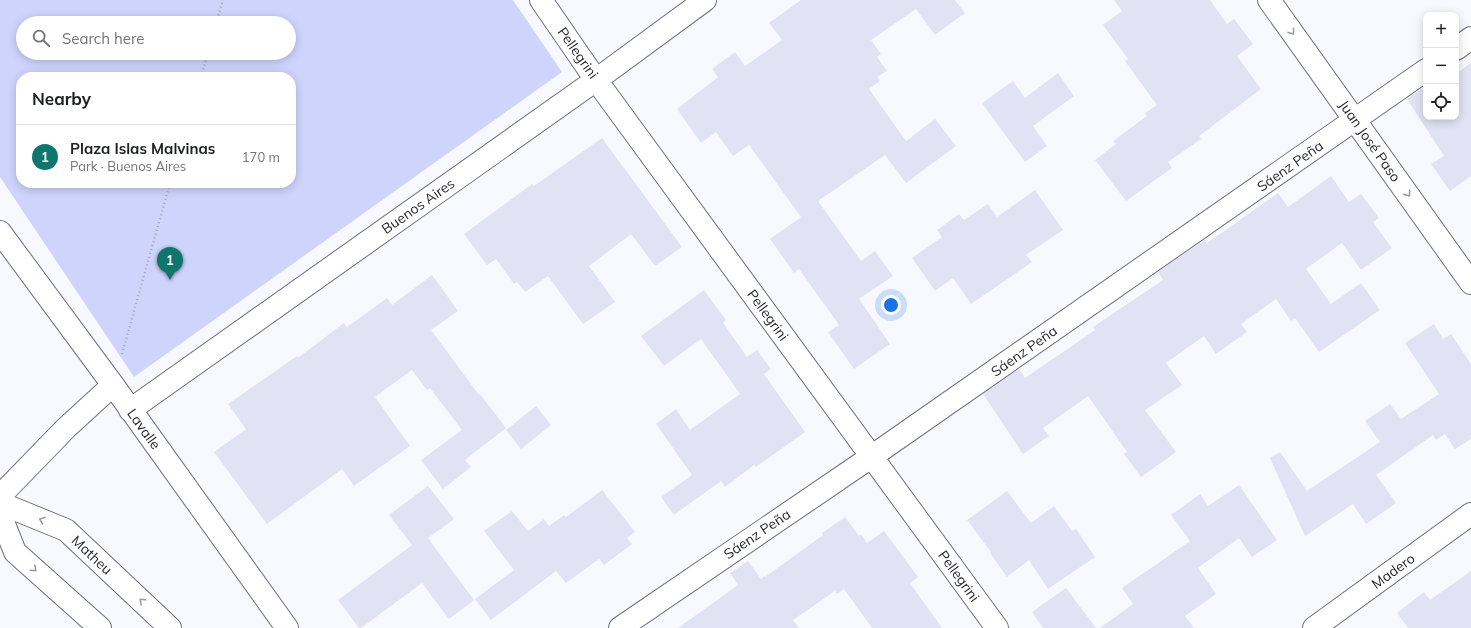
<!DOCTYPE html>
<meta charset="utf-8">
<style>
:root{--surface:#fff;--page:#f2f2f2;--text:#202124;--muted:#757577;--line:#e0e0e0;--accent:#0f766e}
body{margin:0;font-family:Mulish,sans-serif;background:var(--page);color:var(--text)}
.controls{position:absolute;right:12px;top:12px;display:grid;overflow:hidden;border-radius:8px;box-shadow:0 2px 10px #0003}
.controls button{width:36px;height:36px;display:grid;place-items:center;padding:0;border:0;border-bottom:1px solid var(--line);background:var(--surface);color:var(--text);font:20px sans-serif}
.you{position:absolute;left:891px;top:305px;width:14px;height:14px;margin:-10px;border:3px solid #fff;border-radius:50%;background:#1a73e8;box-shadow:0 0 0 6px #1a73e833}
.badge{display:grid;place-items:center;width:26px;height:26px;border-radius:50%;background:var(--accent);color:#fff;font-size:13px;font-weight:700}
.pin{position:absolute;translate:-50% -33px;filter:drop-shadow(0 1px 2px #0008)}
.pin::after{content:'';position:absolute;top:21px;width:14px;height:12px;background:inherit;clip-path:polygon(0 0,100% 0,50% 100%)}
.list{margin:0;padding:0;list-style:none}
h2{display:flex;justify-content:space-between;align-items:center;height:52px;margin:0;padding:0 16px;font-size:17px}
h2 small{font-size:13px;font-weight:400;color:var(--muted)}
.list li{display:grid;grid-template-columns:26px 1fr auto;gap:12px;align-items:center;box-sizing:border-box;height:64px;padding:0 16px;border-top:1px solid var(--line)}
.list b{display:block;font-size:15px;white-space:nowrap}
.list p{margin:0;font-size:13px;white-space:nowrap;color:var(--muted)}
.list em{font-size:13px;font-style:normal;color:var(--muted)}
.icon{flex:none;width:22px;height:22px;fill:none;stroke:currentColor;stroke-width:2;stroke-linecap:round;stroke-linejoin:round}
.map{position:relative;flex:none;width:1471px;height:628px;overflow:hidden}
.search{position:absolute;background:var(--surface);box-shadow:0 2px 10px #0003;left:16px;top:16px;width:280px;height:44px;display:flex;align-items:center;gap:10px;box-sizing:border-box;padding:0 14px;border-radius:22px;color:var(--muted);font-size:15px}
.panel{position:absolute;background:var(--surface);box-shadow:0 2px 10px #0003;left:16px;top:72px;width:280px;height:116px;border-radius:16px}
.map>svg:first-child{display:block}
</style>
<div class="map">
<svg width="1471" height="628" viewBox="0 0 1471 628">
<rect width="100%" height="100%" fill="#f8f9fe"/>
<path fill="#cfd4fc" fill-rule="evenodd" d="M0 0H513L562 72 134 377 0 177ZM23 23H289V53H23ZM21 77H291V183H21Z"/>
<g fill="#e1e3f4">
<polygon points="801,0 955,0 965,13 935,35 916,9 871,40 881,54 877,57 887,71 877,77 880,81 869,89 906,141 935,119 956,146 906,183 885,155 818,201 861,261 875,251 893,276 859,299 890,344 854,369 828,332 839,325 799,269 794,273 770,239 801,217 749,145 733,156 716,132 701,143 677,109 718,77 712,69 735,52 745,66 782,40 769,23"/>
<polygon points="1114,0 1210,0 1227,24 1234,19 1253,44 1237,56 1261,89 1199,136 1201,139 1168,162 1172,168 1126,201 1095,160 1116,144 1113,141 1147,116 1145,113 1157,105 1125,61 1128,59 1103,25 1122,11"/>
<polygon points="1471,63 1471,176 1450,191 1431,164 1444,156 1407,99 1426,86 1426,117 1456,117 1456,72 1457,73"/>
<polygon points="1058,73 1074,96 1033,126 1047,146 1025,162 982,103 1013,81 1025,98"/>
<polygon points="602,138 682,247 655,266 631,234 589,266 615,302 583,324 548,276 525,292 517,282 514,284 496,259 487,265 464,234 532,184 534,186"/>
<polygon points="1331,176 1349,202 1361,194 1379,218 1373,222 1392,248 1361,270 1342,243 1306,269 1331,304 1361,283 1380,310 1319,352 1295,318 1291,321 1276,299 1241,324 1247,332 1216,354 1204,336 1166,363 1182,385 1145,410 1176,452 1141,477 1124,454 1127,452 1088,396 1043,428 1049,436 1023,454 983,394 1019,369 1025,378 1095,330 1093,327 1163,280 1158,272 1204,240 1207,243 1278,193 1288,207"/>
<polygon points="1035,190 1063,230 1026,255 1032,262 971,304 953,278 935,291 912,258 942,237 937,230 959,214 964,220 988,204 997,217"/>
<polygon points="432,275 458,311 431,330 479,395 480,394 506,428 465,460 471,467 443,489 421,460 462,430 430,388 427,390 412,370 375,397 410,446 354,486 342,469 267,524 214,452 246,429 228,404 297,356 299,357 344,323 347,327 387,298 392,305"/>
<polygon points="704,290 726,320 723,323 747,357 757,350 771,369 764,374 805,432 756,467 754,465 725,487 721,481 674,515 661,497 692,475 656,424 676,409 690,430 740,394 701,339 664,366 641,336"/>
<polygon points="1434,324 1443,339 1451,334 1471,364 1471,439 1455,449 1445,434 1436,440 1433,435 1376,475 1396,503 1366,524 1353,504 1305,536 1270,458 1280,452 1307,491 1380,442 1365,421 1390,404 1401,419 1439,394 1405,343"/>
<polygon points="536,406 551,425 521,449 506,430"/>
<polygon points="1239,485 1277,540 1252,557 1239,538 1198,568 1216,594 1185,616 1194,628 1100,628 1133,604 1122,588 1190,541 1171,515 1200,494 1208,506"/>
<polygon points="428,486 454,519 428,538 474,600 449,619 422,583 361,628 359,628 338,600 412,545 389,515"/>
<polygon points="602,490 635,532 627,538 632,544 604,565 599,559 566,583 556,571 491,620 475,599 514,570 484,531 512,511 528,531 544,519 549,526 564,515 566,517"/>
<polygon points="1007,491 1031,523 1054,506 1072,531 1076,529 1095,557 1048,589 1029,560 1007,577 990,553 991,552 967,520"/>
<polygon points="845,517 859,536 861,534 867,543 884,531 918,577 910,583 942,628 872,628 844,589 837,594 835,591 793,620 799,628 678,628 738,585 730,573 748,561 761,579 764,576 765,577 823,535 822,533"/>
<polygon points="1471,571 1471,628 1408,628 1397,613 1424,592 1430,600"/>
<polygon points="1066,588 1096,628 1043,628 1032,612"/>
</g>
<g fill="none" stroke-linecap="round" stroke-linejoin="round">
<g stroke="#6c6f84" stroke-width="24">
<g id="minor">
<polyline points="541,0 596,80 997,628"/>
<polyline points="1269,0 1471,283"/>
<polyline points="1456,49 1471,38"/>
<polyline points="0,232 113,385 287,628"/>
<polyline points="130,410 596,80 705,0"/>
<polyline points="0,496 66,428 113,385"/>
<polyline points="0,503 66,530 170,628"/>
<polyline points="0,514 15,552 100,628"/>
<polyline points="620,628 871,457 1426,70"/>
<polyline points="1314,628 1471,514"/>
</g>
</g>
<g stroke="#a7a8af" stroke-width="2.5" stroke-dasharray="1 3" stroke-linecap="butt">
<polyline points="216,23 223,0"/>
<polyline points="201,77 208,53"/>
<polyline points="122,354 170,183"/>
</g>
<use href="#minor" stroke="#fff" stroke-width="22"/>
</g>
<defs><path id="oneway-chevron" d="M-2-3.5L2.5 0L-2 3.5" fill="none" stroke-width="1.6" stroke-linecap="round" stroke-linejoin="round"/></defs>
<g stroke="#9c9da1">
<use href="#oneway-chevron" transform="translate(1292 32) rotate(54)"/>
<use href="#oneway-chevron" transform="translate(1408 194) rotate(55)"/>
<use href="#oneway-chevron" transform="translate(42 520) rotate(-158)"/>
<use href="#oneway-chevron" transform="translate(34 569) rotate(42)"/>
<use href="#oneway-chevron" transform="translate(142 601) rotate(-137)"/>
</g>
<g text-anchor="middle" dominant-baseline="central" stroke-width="3.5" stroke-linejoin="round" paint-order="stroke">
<g font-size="14" fill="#24252e" stroke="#fff">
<text transform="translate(578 53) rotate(55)">Pellegrini</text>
<text transform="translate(1370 141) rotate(55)">Juan José Paso</text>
<text transform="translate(1290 166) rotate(-35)">Sáenz Peña</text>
<text transform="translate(418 206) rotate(-35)">Buenos Aires</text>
<text transform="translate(768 315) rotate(54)">Pellegrini</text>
<text transform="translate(1024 351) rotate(-35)">Sáenz Peña</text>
<text transform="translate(144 429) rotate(54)">Lavalle</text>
<text transform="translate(757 534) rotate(-34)">Sáenz Peña</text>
<text transform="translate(92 555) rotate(43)">Matheu</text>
<text transform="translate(1393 571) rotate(-36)">Madero</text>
<text transform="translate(959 576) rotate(54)">Pellegrini</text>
</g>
</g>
</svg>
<div class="controls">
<button>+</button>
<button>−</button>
<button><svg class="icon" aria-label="locate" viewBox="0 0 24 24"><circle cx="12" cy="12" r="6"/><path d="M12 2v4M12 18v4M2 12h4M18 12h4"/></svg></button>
</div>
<div class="you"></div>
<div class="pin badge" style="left:170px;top:280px">1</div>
<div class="search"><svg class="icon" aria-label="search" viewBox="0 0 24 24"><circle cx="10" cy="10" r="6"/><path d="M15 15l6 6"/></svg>Search here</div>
<section class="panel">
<h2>Nearby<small></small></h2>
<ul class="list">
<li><span class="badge">1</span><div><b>Plaza Islas Malvinas</b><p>Park · Buenos Aires</p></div><em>170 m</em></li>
</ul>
</section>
</div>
